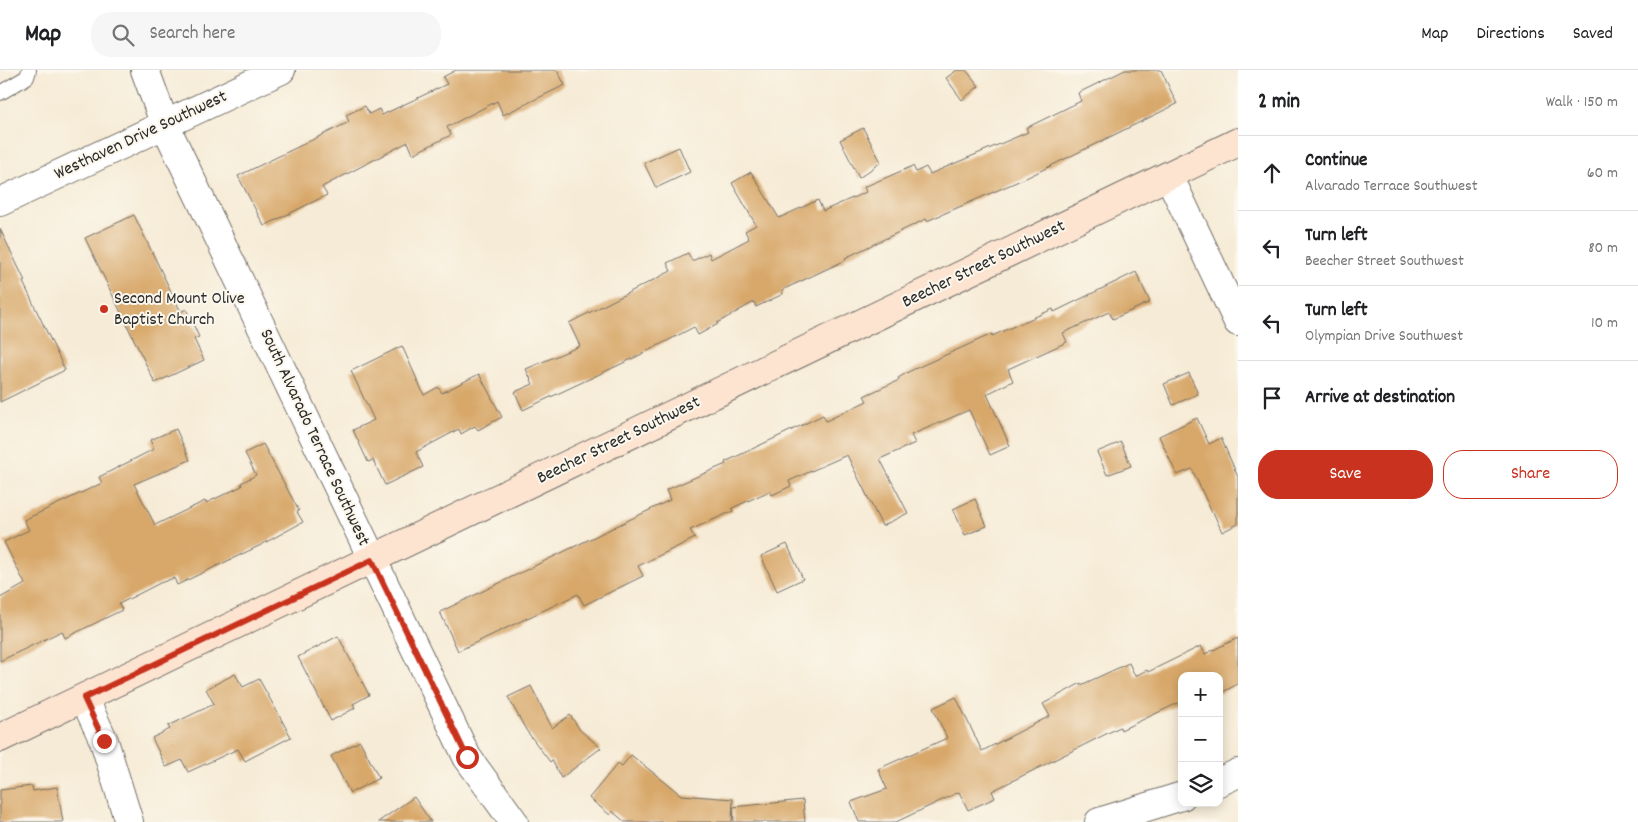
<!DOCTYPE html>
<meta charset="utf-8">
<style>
:root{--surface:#fff;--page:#f6f6f6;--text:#202124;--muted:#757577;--line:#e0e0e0;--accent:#c8321e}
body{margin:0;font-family:Dekko,sans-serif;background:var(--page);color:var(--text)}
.controls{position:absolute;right:15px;bottom:15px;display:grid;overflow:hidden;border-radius:10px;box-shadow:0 2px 12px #0003}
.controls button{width:45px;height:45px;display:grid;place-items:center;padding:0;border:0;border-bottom:1px solid var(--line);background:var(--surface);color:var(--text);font:25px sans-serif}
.stop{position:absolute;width:15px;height:15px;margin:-11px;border:4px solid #c8321e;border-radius:50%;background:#fff}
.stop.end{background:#c8321e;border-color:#fff;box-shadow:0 1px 5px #0008}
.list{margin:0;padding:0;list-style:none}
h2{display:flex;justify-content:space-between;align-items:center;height:65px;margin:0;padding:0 20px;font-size:21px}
h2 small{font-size:16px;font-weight:400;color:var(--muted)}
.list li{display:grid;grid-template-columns:32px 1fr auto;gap:15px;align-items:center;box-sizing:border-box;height:75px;padding:0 20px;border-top:1px solid var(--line)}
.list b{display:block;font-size:19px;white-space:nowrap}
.list p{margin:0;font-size:16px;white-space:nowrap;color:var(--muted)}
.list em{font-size:16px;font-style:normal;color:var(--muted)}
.actions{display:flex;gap:10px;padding:15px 20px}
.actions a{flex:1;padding:11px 0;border:1px solid var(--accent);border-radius:20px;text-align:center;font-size:18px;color:var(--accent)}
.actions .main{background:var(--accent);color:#fff}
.icon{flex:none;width:28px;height:28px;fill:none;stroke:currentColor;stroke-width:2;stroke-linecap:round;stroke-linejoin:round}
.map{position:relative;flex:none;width:1238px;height:752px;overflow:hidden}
header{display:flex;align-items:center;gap:30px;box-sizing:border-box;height:70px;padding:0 25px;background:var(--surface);border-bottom:1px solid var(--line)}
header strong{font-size:24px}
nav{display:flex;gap:28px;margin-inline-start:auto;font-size:18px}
.search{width:350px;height:45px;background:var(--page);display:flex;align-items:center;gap:12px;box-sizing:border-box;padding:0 18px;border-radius:20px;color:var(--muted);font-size:19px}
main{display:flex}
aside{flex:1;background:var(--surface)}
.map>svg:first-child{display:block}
</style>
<header>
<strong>Map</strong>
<div class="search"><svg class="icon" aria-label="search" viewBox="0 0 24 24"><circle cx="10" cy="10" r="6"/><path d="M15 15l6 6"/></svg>Search here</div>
<nav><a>Map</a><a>Directions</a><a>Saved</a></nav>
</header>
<main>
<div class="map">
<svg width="1238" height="752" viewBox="0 0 1238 752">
<rect width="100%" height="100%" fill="#fbf7ec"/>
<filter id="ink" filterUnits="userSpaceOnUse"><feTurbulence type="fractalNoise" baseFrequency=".02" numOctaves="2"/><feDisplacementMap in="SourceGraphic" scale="10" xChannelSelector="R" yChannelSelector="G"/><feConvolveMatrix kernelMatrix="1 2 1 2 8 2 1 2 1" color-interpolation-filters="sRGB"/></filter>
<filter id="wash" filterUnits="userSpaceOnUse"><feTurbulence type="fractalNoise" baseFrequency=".0096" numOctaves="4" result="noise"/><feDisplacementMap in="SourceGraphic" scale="20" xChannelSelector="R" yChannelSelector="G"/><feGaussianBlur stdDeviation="1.12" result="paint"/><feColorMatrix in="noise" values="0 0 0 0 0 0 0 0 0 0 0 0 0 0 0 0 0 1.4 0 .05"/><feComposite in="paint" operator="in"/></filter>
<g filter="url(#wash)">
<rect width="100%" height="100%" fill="#f6ebd6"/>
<g id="blocks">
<g fill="#d8a86a">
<polygon points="456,0 557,0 565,15 503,45 497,31 447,57 451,65 413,84 408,72 322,117 327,125 264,156 238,106 349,52 346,45 365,36 369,44 379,39 382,45 447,14 443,7"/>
<polygon points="957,0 966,0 979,16 962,30 946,8"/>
<polygon points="1125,0 1161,0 1177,34 1028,107 927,151 926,149 845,188 846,190 782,220 783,224 756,237 754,232 717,253 718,254 698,265 694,257 636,287 523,340 515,322 533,314 526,299 580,276 569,253 671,201 667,193 688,183 692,191 709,183 711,189 749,169 745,161 756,155 732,113 751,102 779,148 818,130 823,141 866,122 864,117 913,96 916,102 926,97 930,104 1028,62 1026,58 1081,31 1078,23"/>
<polygon points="863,58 881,92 859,108 840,70"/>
<polygon points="679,77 690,102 656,118 644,93"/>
<polygon points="134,145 181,242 186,239 199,267 194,269 204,290 155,313 85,168"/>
<polygon points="0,159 25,211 23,212 65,300 0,332"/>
<polygon points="1136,202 1150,232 1113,249 1109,242 1063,263 1067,272 1008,299 1013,311 987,324 1010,376 990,385 969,340 911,365 915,373 880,389 908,443 882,456 847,385 789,411 791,416 772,425 770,421 732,438 733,441 690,460 695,468 638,496 643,506 584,535 578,524 458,581 440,542 670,430 666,420 726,394 725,392 823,345 826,351 867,331 864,326 899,310 898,308 910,301 992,264 992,266 1053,239 1054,242"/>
<polygon points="402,276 424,325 438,317 442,323 479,304 502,347 478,360 475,356 461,364 459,359 416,382 423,397 385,415 373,390 368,392 353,360 374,350 351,301"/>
<polygon points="1189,303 1198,324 1173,335 1164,314"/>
<polygon points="1197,348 1209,374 1221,368 1238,407 1238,454 1222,462 1213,442 1212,443 1192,399 1177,405 1159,366"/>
<polygon points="176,359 190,390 134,414 155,455 205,431 206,433 242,416 241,413 256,405 245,383 263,374 299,441 297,442 303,452 259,476 177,515 174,508 160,513 119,534 122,540 65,568 62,561 0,591 0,528 25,514 4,472 29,460 24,450 102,413 99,407 154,379 150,370"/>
<polygon points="1121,372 1131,396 1107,405 1097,382"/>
<polygon points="975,429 987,456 965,465 953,439"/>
<polygon points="787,474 803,509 777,521 761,486"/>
<polygon points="338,566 369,625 353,634 355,638 331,651 298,587"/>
<polygon points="1238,568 1238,614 1219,624 1219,606 1182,606 1182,641 1178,633 1121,660 1120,657 992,721 995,728 968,740 959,722 896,752 859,752 851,732 887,719 878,699 947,668 933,638 956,627 982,681 1050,646 1043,634 1081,613 1081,615 1129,593 1135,606 1147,600 1148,602 1201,576 1205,584"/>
<polygon points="235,604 243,617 259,609 291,667 245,691 238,679 188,702 182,690 166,697 152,668 170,659 168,656 214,634 206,619"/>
<polygon points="531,616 552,658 570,645 580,660 601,678 561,708 552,690 550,692 526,660 508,627"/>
<polygon points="360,671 379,708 350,723 331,686"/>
<polygon points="631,685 681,725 733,729 732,752 625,752 612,741 610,745 589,728 618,693 622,696"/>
<polygon points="32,716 33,721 57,717 63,752 0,752 0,720"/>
<polygon points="414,727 431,752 378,752"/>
<polygon points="803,730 805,752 734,752 733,737"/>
</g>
</g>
</g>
<g filter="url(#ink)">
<use href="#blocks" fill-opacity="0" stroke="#726e67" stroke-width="1"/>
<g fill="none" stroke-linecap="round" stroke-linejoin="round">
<g stroke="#726e67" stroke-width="16">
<polyline id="lane" points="0,23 27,7 29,0"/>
</g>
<g stroke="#726e67" stroke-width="30">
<g id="street">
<polyline points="145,0 165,55 467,687 514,752"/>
<polyline points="1169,106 1238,252"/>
<polyline points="0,132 281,0"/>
<polyline points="84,628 104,671 129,752"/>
<polyline points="1219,712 1238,703"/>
<polyline points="1099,752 1182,726"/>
</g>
</g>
<g stroke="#726e67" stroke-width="30">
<polyline id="secondary" points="0,668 1238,72"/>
</g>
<use href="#lane" stroke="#fff" stroke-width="14"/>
<use href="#street" stroke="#fff" stroke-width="28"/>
<use href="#secondary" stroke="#fde4d1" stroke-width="28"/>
</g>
</g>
<g fill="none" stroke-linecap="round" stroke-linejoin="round" filter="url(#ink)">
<polyline stroke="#c8321e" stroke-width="6" points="104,671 84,628 372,490 467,687"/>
</g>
<circle fill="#c8321e" stroke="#fbf7ec" stroke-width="2" cx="104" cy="239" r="5"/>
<g text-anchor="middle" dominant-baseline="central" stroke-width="4" stroke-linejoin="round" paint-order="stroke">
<g font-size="18" fill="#2b2b2b" stroke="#fbf7ec">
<text transform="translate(141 66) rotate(-25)">Westhaven Drive Southwest</text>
<text transform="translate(984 195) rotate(-26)">Beecher Street Southwest</text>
<text transform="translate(314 368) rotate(65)">South Alvarado Terrace Southwest</text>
<text transform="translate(619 371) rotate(-26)">Beecher Street Southwest</text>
</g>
<g font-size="18" fill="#2b2b2b" stroke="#fbf7ec" text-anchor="start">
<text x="114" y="229">Second Mount Olive<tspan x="114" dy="21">Baptist Church</tspan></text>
</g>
</g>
</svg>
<div class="controls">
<button>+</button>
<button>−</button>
<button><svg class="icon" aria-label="layers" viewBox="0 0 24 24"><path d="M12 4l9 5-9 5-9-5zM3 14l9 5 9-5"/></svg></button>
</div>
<div class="stop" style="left:467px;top:687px"></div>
<div class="stop end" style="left:104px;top:671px"></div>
</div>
<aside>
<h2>2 min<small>Walk · 150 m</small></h2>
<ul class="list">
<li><svg class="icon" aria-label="ahead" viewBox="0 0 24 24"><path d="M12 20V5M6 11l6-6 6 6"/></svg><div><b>Continue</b><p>Alvarado Terrace Southwest</p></div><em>60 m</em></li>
<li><svg class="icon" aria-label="left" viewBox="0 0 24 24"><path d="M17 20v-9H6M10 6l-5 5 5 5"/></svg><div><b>Turn left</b><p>Beecher Street Southwest</p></div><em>80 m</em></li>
<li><svg class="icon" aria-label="left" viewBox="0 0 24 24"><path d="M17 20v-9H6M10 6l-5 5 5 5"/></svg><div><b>Turn left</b><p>Olympian Drive Southwest</p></div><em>10 m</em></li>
<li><svg class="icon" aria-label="arrive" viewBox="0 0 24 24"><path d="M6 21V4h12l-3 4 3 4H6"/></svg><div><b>Arrive at destination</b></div></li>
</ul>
<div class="actions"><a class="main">Save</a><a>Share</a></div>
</aside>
</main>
